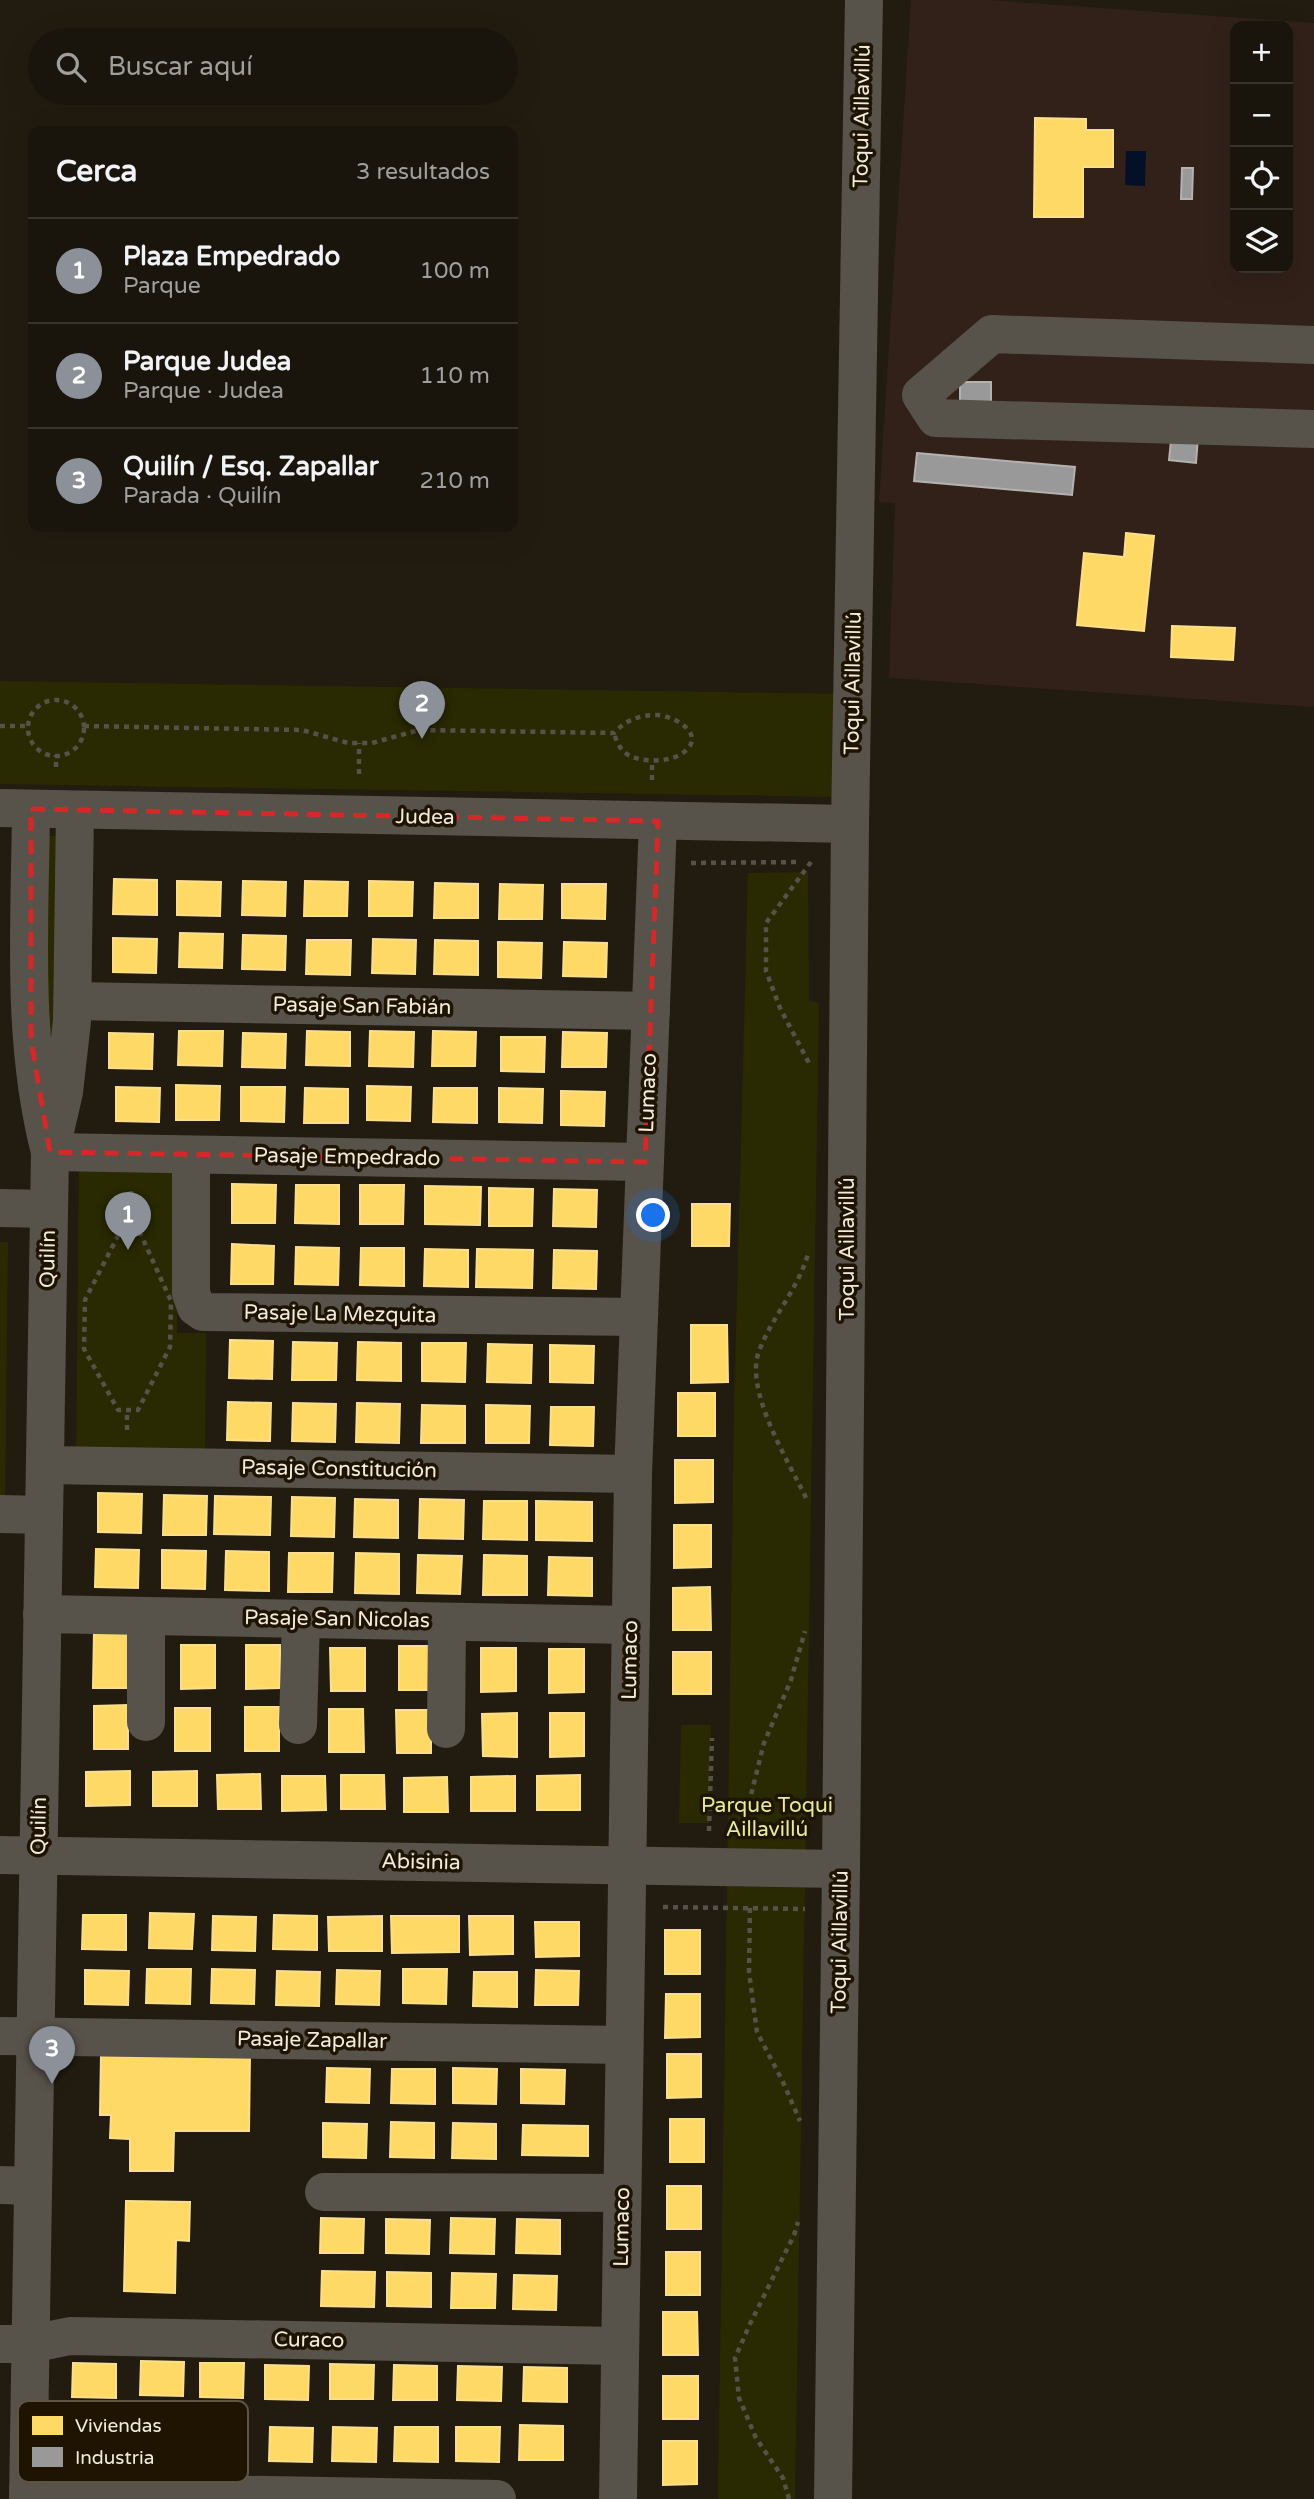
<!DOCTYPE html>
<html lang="es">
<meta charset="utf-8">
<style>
:root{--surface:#1a150c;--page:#231e15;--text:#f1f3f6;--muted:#9f9f9d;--line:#38342d;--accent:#8c9099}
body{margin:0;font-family:"Varela Round",sans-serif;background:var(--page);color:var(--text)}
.controls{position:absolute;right:21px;top:21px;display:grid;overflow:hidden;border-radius:14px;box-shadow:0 7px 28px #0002}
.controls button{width:63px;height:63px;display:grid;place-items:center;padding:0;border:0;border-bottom:2px solid var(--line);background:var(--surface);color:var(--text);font:35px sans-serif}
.you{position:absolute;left:654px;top:1216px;width:24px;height:24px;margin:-18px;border:5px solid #fff;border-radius:50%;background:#1a73e8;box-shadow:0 0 0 10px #1a73e833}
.badge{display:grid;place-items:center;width:46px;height:46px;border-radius:50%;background:var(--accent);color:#fff;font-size:23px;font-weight:700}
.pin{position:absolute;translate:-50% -58px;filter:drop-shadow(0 2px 4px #0008)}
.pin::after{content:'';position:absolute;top:37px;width:24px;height:21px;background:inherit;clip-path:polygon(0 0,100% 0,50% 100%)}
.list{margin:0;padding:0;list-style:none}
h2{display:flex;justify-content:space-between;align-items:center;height:91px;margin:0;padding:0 28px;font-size:30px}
h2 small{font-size:23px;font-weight:400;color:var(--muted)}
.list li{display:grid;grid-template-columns:46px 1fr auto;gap:21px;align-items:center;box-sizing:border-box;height:105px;padding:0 28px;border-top:2px solid var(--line)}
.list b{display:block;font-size:26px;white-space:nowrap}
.list p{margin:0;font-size:23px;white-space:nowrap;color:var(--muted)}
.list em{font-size:23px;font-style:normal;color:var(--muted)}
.icon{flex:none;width:38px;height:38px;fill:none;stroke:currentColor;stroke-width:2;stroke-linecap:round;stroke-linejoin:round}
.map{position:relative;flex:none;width:1314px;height:2499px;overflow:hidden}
.search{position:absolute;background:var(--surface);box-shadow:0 7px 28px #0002;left:28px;top:28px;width:490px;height:77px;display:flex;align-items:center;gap:18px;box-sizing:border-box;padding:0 24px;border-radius:38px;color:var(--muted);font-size:26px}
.panel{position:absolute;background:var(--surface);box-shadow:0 7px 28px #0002;left:28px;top:126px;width:490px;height:406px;border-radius:14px}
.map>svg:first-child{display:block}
</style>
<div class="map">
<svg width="1314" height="2499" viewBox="0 0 1314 2499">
<rect width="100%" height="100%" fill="#221c10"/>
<path fill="#312119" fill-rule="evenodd" d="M911 0H989L1314 23V707L889 678 895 503 879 502ZM1235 26H1288V268H1235Z"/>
<g fill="#292a02">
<polygon points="0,681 845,694 842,797 0,784"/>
<polygon points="44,836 63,836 51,1101"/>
<polygon points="808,872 809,1000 819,1003 795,2499 718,2499 734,1410 748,873"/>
<polygon points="79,1167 179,1167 177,1333 206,1333 205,1456 76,1455"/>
<polygon points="0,1242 8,1242 5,1504 0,1503"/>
<polygon points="681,1725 711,1725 709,1823 679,1823"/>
</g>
<polygon fill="#031027" points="1126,151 1146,151 1145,186 1125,185"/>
<g fill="#ffd966" stroke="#fbde8a" stroke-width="2">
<polygon points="1035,118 1086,119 1086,130 1113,130 1113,167 1083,167 1083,217 1034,217"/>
<polygon points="1126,533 1154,536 1144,631 1077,625 1084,553 1124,557"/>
<polygon points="1172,626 1235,628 1233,660 1171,657"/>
<polygon points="114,879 157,880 157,915 113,914"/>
<polygon points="177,881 221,882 220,916 177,915"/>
<polygon points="243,881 286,882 285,916 242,915"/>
<polygon points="305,881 348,882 347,916 304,916"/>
<polygon points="369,881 413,882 412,916 369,916"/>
<polygon points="435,883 478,884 478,918 434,918"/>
<polygon points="500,884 543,885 542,919 499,919"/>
<polygon points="562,884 606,884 605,919 562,918"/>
<polygon points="180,933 223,934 222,968 179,967"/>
<polygon points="243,935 286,936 285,970 242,969"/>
<polygon points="113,938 157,939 156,973 113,972"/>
<polygon points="373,939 416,940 415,974 372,973"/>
<polygon points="307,940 351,940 350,975 306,974"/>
<polygon points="435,940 478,941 478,975 434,974"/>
<polygon points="498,942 542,943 541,978 498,977"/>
<polygon points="564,942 607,943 606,977 563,976"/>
<polygon points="179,1031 223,1031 222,1066 178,1065"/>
<polygon points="307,1031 350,1032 350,1066 306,1065"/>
<polygon points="370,1031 414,1032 413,1067 369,1066"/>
<polygon points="433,1031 476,1032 475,1066 432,1066"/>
<polygon points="563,1032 607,1033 606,1067 562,1067"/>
<polygon points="109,1033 153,1034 152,1069 109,1068"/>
<polygon points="243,1033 286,1034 285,1068 242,1067"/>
<polygon points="501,1037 545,1037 544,1072 501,1071"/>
<polygon points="176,1085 220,1086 219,1120 176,1120"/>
<polygon points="367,1086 411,1087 410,1121 367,1120"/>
<polygon points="116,1087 160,1088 159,1122 116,1121"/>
<polygon points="241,1087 285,1087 284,1122 241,1121"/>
<polygon points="305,1088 348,1089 348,1123 304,1123"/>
<polygon points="434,1088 477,1088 477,1123 433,1122"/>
<polygon points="499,1088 543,1089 542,1123 499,1122"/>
<polygon points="561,1091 605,1092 604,1126 561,1125"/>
<polygon points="232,1184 276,1185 275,1223 232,1223"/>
<polygon points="296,1185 339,1185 339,1224 295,1223"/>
<polygon points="360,1185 404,1185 403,1224 360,1224"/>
<polygon points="425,1186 481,1187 480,1225 425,1224"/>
<polygon points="489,1188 533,1189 532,1226 489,1226"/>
<polygon points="554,1189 597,1190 596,1227 553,1226"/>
<polygon points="692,1204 730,1204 729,1246 692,1246"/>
<polygon points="232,1244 274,1246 273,1284 231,1284"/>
<polygon points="296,1247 339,1248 338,1285 295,1284"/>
<polygon points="361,1248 404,1248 404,1286 360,1285"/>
<polygon points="425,1249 468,1250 468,1287 424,1286"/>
<polygon points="477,1249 533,1250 532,1288 476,1287"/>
<polygon points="554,1250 597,1251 596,1289 553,1288"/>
<polygon points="691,1325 727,1325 728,1382 691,1383"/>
<polygon points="230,1340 273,1341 272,1379 229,1378"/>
<polygon points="293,1342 337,1343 336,1380 292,1380"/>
<polygon points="358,1342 401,1343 401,1381 357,1380"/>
<polygon points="422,1343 466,1343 465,1382 422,1381"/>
<polygon points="488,1344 532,1345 531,1383 487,1382"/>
<polygon points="550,1345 594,1346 593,1383 550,1382"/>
<rect x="678" y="1393" width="37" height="43"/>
<polygon points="228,1402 271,1403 270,1441 227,1440"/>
<polygon points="293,1403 336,1404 335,1442 292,1441"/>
<polygon points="357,1403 400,1404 399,1443 356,1442"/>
<polygon points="422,1405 465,1406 465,1443 421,1443"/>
<polygon points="486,1405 530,1406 529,1443 486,1443"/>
<polygon points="551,1407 594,1407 593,1446 550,1445"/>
<polygon points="675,1460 713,1460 713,1502 675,1503"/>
<polygon points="98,1493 142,1494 141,1533 98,1532"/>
<polygon points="164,1495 207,1496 206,1535 163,1535"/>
<polygon points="215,1496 271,1497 270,1535 214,1534"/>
<polygon points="292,1497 335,1498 334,1537 291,1536"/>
<polygon points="355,1499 398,1500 398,1538 354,1537"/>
<polygon points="420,1499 464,1500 463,1539 419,1538"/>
<polygon points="484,1501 527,1501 527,1540 483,1539"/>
<polygon points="536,1501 592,1502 592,1541 536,1540"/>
<polygon points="674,1525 711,1525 711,1567 674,1568"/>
<polygon points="96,1549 139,1550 138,1588 95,1587"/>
<polygon points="162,1550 206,1551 205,1589 162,1588"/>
<polygon points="226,1551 269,1552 269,1591 225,1590"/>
<polygon points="289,1553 333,1553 332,1592 288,1592"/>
<polygon points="356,1553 399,1554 399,1594 355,1593"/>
<polygon points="418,1555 462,1556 460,1594 417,1593"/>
<polygon points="484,1555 527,1556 527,1595 483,1595"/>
<polygon points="549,1557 592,1558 592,1596 548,1595"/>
<polygon points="710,1587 711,1630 673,1630 673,1588"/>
<polygon points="94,1631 130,1632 129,1688 93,1688"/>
<polygon points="181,1645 215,1645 215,1688 181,1689"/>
<polygon points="246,1645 280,1645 280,1688 246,1689"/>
<rect x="399" y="1646" width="34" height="44"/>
<polygon points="330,1648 365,1648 365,1691 331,1691"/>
<polygon points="481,1648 516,1648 516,1691 481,1692"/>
<polygon points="549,1649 584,1649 584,1692 549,1693"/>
<rect x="673" y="1652" width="38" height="42"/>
<polygon points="128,1705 128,1749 94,1749 94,1706"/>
<rect x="245" y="1707" width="34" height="44"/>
<rect x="175" y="1708" width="35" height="43"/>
<polygon points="329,1709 363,1709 364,1752 329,1752"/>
<polygon points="396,1710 431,1710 431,1753 397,1753"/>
<polygon points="517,1713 517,1757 483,1756 482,1714"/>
<polygon points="550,1713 584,1713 584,1756 550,1757"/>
<polygon points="130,1771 130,1805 86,1806 86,1772"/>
<polygon points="197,1771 197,1806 153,1806 153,1772"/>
<polygon points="260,1774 261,1809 218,1809 217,1775"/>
<polygon points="341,1775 384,1775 385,1809 341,1809"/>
<polygon points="580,1775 580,1810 537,1810 537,1776"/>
<polygon points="282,1776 325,1776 326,1810 282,1811"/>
<polygon points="515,1776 515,1811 471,1811 471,1777"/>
<polygon points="447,1777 448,1812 404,1812 404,1778"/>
<polygon points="150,1913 194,1914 192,1949 149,1948"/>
<polygon points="83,1915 126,1915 126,1950 82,1949"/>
<polygon points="274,1915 317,1916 317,1950 273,1949"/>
<polygon points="213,1916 256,1917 255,1951 212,1950"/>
<polygon points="382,1916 382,1951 329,1951 328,1917"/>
<polygon points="391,1916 459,1916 459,1952 392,1953"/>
<polygon points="469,1916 513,1916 513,1954 470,1955"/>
<polygon points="535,1922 579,1922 579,1956 536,1957"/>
<rect x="665" y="1930" width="35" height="44"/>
<polygon points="147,1969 191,1969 190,2004 146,2003"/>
<polygon points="212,1969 255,1970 254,2004 211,2003"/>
<polygon points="403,1969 447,1969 446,2004 403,2003"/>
<polygon points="85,1970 129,1971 128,2005 85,2004"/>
<polygon points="337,1970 380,1971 379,2005 336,2004"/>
<polygon points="536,1970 579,1971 578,2005 535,2005"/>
<polygon points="277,1971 320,1972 319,2006 276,2005"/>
<polygon points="474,1972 517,1972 517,2007 473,2006"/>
<polygon points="666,1994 700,1994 700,2037 665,2038"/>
<polygon points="101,2054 250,2055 249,2131 174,2131 173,2171 130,2171 130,2139 110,2138 111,2115 100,2115"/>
<polygon points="667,2054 701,2054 701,2097 667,2098"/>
<polygon points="327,2068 370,2069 369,2103 326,2102"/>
<polygon points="453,2068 497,2069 496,2104 453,2103"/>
<polygon points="392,2069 435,2069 435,2104 391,2103"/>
<polygon points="521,2069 565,2070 564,2104 521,2103"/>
<rect x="670" y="2119" width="34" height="43"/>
<polygon points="391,2122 434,2123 434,2158 390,2157"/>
<polygon points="323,2123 367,2124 366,2158 323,2157"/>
<polygon points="453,2123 496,2124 496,2159 452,2158"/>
<polygon points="523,2125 588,2126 588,2156 522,2155"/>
<rect x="667" y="2186" width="34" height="43"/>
<polygon points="126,2201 190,2202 189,2241 176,2240 175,2293 124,2291"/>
<polygon points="321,2218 364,2219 363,2253 320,2253"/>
<polygon points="451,2218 495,2219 494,2254 450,2253"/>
<polygon points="386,2219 430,2220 429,2254 386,2253"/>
<polygon points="517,2219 560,2220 560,2254 516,2253"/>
<rect x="666" y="2252" width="34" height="43"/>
<polygon points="322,2271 375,2272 374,2307 321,2306"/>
<polygon points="387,2272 431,2273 431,2307 387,2306"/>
<polygon points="452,2273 496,2274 495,2308 451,2308"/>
<polygon points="514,2275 557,2276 556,2310 513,2309"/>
<polygon points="663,2312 697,2312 698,2355 663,2355"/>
<polygon points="141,2361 184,2362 183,2396 140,2395"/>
<polygon points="73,2363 116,2364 116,2398 72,2397"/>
<polygon points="200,2363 244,2363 243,2398 200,2397"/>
<polygon points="330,2364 374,2365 373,2399 330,2399"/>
<polygon points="265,2365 309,2366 308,2400 265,2399"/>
<polygon points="394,2365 437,2366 437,2400 393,2400"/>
<polygon points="458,2366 502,2367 501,2401 457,2400"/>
<polygon points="524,2367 567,2368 567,2402 523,2401"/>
<rect x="663" y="2376" width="35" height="43"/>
<polygon points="520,2425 563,2426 563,2460 519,2460"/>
<polygon points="270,2427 313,2428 312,2462 269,2461"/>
<polygon points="333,2427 377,2428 376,2462 332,2461"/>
<polygon points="395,2427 438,2427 438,2462 394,2461"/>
<polygon points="456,2427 500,2427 499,2462 456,2461"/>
<polygon points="663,2441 697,2441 697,2484 663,2485"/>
</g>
<g fill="#999" stroke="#b4b1ae" stroke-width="2">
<polygon points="1182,168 1193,168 1192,199 1181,199"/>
<rect x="960" y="382" width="31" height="20"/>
<polygon points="1174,411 1200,412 1196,463 1169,460"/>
<polygon points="917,453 1075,467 1072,495 914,481"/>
</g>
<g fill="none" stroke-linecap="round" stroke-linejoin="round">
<g stroke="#56524a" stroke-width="4.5" stroke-dasharray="5 5" stroke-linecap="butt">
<circle cx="56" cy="728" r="28"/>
<polyline points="0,726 28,726"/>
<path d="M84 726 302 730 348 743H372L419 730 614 733C626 720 639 715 657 715 677 716 709 737 681 754 667 763 637 763 624 752 619 747 616 740 614 733"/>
<polyline points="56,767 56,755"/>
<polyline points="359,774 359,743"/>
<polyline points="652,780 652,760"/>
<polyline points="811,862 766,923 766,971 780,1008 811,1067"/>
<polyline points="691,863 801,862"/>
<polygon points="123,1226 137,1226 171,1301 170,1347 138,1410 118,1410 84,1349 85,1300"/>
<polyline points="130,1226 131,1189"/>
<polyline points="127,1430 127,1410"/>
<path d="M806 1498C789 1462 744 1391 759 1351 772 1317 798 1289 808 1254"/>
<polyline points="709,1831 712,1738"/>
<polyline points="750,1834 751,1795 764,1743 791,1680 805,1631"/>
<polyline points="663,1907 805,1909"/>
<polyline points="750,1908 749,1972 757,2032 783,2082 800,2121"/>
<polyline points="789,2499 783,2478 756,2438 739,2398 735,2358 750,2324 794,2235 798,2222"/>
</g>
<g stroke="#57524a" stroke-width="38">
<polyline points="1314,345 992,334 921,395 936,418 1314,429"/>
<polyline points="0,808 850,824"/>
<polyline points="73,1001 651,1011"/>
<polyline points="52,1144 64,1092 72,1021 75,810"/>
<polyline points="50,1152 645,1162"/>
<polyline points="191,1155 191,1293 196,1307 203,1312 639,1317"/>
<polyline points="0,1208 49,1209"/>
<polyline points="45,1465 633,1474"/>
<polyline points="0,1514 44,1515"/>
<polyline points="42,1614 631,1625"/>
<polyline points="146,1722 146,1616"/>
<polyline points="298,1725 301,1619"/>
<polyline points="446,1729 447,1622"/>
<polyline points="0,1855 841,1869"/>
<polyline points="0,2036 624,2045"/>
<polyline points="0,2185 33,2186"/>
<polyline points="324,2192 622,2193"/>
<polyline points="0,2344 31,2344 70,2336 620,2346"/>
<polyline points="28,2491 497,2499"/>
<path d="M28 2499 50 1152C21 1040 30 923 31 809"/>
<polyline points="618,2499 633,1474 658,821"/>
<polyline points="833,2499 841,1869 850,824 864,0"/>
</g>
</g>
<path fill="none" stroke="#d62828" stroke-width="5" stroke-dasharray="14 9" stroke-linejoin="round" d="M31 809 658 821 645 1162 50 1152 31 1040Z"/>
<g text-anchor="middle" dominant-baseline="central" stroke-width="7" stroke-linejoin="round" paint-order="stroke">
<g font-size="21" fill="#f2eade" stroke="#1f1402">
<text transform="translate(862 116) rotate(-89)">Toqui Aillavillú</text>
<text transform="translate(853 683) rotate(-89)">Toqui Aillavillú</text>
<text transform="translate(425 817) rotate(1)">Judea</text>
<text transform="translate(362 1006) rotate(1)">Pasaje San Fabián</text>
<text transform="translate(648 1093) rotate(-88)">Lumaco</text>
<text transform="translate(347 1157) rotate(1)">Pasaje Empedrado</text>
<text transform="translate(847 1249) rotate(-90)">Toqui Aillavillú</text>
<text transform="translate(48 1259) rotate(-89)">Quilín</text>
<text transform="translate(340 1314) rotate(1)">Pasaje La Mezquita</text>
<text transform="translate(339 1469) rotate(1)">Pasaje Constitución</text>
<text transform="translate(337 1619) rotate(1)">Pasaje San Nicolas</text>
<text transform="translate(630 1660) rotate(-89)">Lumaco</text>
<text transform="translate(39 1826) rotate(-89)">Quilín</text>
<text transform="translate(421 1862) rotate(1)">Abisinia</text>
<text transform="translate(840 1942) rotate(-89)">Toqui Aillavillú</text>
<text transform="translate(312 2040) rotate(1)">Pasaje Zapallar</text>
<text transform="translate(622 2227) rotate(-89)">Lumaco</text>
<text transform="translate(309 2340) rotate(1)">Curaco</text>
</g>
<g font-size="21" fill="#e5eb97" stroke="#1f1402">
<text x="767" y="1805">Parque Toqui<tspan x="767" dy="24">Aillavillú</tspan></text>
</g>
</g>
<rect x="18" y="2401" width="230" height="81" rx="10" fill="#1f1402" stroke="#5e5444" stroke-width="2"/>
<rect x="32" y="2416" width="31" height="19" fill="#ffd966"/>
<rect x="32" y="2447" width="31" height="20" fill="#999"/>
<g font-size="19" fill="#f2eade">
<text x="75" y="2432">Viviendas</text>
<text x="75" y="2464">Industria</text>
</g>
</svg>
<div class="controls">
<button>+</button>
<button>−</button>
<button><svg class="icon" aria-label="locate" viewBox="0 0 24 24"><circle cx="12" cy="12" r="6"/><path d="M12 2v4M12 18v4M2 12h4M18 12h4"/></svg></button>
<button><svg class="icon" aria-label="layers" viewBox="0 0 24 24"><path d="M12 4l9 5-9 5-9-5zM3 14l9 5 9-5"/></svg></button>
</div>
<div class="you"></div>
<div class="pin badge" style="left:128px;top:1250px">1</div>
<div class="pin badge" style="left:422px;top:739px">2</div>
<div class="pin badge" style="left:52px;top:2084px">3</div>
<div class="search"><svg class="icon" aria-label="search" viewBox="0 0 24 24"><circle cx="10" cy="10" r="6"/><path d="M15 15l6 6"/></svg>Buscar aquí</div>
<section class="panel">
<h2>Cerca<small>3 resultados</small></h2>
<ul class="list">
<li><span class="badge">1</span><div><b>Plaza Empedrado</b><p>Parque</p></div><em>100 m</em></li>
<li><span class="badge">2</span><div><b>Parque Judea</b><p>Parque · Judea</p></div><em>110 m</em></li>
<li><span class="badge">3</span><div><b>Quilín / Esq. Zapallar</b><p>Parada · Quilín</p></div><em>210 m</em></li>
</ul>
</section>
</div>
